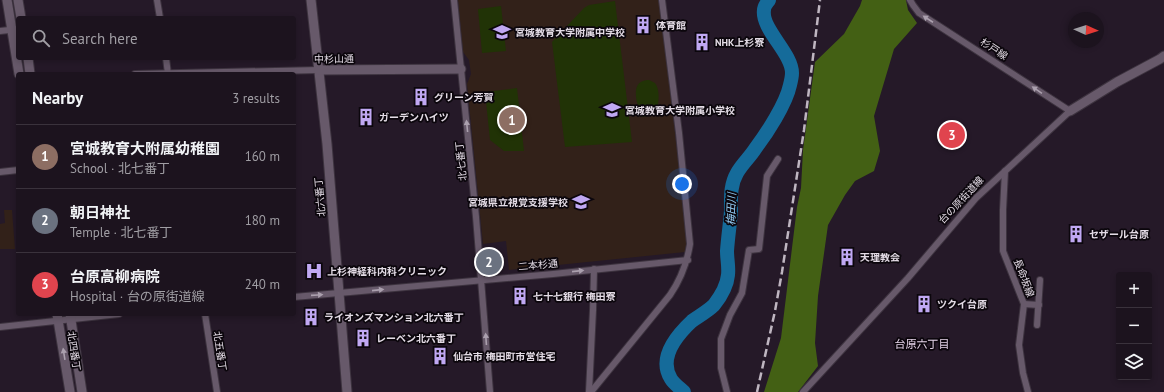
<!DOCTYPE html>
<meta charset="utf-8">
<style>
:root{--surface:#1c131e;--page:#251c27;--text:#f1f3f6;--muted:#a09ea4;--line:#3a323c;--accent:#7c3aed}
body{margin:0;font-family:"PT Sans","Noto Sans JP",sans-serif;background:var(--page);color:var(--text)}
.controls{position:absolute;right:12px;bottom:12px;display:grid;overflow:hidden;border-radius:4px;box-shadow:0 2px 6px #0003}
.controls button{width:36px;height:36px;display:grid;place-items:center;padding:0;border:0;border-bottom:1px solid var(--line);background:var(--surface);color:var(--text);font:20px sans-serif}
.compass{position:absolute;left:1068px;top:12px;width:36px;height:36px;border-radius:50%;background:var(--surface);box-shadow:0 2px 6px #0003;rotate:93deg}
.you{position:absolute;left:682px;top:184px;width:14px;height:14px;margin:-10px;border:3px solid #fff;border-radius:50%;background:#1a73e8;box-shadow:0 0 0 6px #1a73e833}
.badge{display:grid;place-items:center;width:26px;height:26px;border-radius:50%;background:var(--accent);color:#fff;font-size:13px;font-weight:700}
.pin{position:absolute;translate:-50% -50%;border:2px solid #fff;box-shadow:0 1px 4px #0006}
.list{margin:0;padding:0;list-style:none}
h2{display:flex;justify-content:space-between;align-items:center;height:52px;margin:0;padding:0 16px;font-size:17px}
h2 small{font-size:13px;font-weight:400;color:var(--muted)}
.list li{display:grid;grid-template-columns:26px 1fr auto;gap:12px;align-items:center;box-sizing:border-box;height:64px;padding:0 16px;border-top:1px solid var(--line)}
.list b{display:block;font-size:15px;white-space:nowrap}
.list p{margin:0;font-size:13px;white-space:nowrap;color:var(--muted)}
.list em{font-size:13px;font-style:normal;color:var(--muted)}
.icon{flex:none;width:22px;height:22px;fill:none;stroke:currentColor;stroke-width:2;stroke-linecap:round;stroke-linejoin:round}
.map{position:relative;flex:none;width:1164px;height:392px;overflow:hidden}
.search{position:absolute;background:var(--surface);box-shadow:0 2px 6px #0003;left:16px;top:16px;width:280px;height:44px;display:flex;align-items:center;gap:10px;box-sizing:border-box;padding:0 14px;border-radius:4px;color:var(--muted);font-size:15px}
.panel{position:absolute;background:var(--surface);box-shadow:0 2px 6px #0003;left:16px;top:72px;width:280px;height:244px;border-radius:4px}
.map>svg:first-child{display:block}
</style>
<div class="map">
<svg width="1164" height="392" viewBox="0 0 1164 392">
<rect width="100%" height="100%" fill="#251928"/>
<g fill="#322119">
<polygon points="458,0 660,0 687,239 685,252 509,270 506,241 483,244 467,84 471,74 469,60 463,52"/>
<polygon points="4,210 12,210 15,249 0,249 0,224 5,223"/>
</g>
<g fill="#213306">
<polygon points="615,1 632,142 565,147 552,42 584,8 589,5"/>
<polygon points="501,6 506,51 482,53 478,9"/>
<path d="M649 80C651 81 653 82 655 83 661 91 658 104 657 112L653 115 642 117C638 108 630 85 643 81 645 80 647 80 649 80Z"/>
<polygon points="517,88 524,151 504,151 490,140 485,92"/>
</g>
<polygon fill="#436014" points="862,0 906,0 908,10 917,23 894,49 874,116 880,151 874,171 855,181 845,195 828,225 818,296 815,343 818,366 798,392 764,392 781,338 797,207 801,188 803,150 815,62 844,34 860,6"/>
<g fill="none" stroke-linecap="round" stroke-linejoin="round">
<path stroke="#156b9a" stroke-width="14" d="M684 392C680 388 674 384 671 379 658 358 677 335 692 321 699 316 708 311 714 305 721 296 727 286 728 275 729 267 727 259 727 251 728 237 730 224 731 211 731 198 730 185 737 173 742 164 750 157 755 149 767 133 786 104 790 85 791 81 792 77 792 73 792 53 761 29 764 10 764 6 767 3 769 0"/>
<g stroke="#3d333f" stroke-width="8">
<g id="street">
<polyline points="157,0 160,18"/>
<polyline points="454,0 476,217 490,392"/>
<polyline points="0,31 18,29"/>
<polyline points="166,58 168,74"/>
<polyline points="135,74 319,70"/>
<polyline points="1005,171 1003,210 1003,251 1024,304 1019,345 1023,373 1028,392"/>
<polyline points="0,172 18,170"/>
<polyline points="294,297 553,274 688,260"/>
<polyline points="1024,304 1039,305"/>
<polyline points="205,314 217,392"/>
<polyline points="1037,325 1040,280"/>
<polyline points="0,327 119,314"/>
<polyline points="589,392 593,310 594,269"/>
<path d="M591 392 670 295C681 279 687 263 690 244L679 133 662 0"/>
<polyline points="727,392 721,368 721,339 730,315 742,293 749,250 759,249 767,176 778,159"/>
<polyline points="803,392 908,278 976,198 1070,111 919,13 913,5 910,0"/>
</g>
</g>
<g stroke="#3d333f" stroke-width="11">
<g id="secondary">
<polyline points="7,0 19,74"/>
<polyline points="18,0 21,18"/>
<polyline points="311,0 327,144 347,392"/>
<polyline points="28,58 30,74"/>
<polyline points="319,70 461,69"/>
<polyline points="1070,111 1117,82 1160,59 1164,56"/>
<polyline points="57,314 70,392"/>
<polyline points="70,314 82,392"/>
</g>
</g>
<use href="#street" stroke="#67596a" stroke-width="6"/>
<use href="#secondary" stroke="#67596a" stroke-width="9"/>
<polyline stroke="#bfb6c1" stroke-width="2.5" stroke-dasharray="8 4" stroke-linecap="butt" points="757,392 775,311 782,272 804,130 820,0"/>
</g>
<defs><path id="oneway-solid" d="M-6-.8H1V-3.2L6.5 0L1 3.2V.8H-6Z"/></defs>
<g fill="#aba0ae">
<use href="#oneway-solid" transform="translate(928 19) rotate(-147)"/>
<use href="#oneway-solid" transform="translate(1037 90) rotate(-146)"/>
<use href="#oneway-solid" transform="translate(467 126) rotate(-96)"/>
<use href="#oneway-solid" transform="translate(578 271) rotate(-6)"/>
<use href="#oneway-solid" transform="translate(378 290) rotate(-6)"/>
<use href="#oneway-solid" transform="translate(317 295) rotate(-4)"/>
<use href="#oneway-solid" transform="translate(486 339) rotate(-94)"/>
<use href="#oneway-solid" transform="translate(64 354) rotate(-99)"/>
</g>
<defs>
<g id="building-bare" transform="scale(1.38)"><path d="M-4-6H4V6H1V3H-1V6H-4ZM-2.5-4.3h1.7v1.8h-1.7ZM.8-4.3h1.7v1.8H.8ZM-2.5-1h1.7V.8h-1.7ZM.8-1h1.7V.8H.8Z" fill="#c0a8f3" stroke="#0b060c" stroke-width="2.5" paint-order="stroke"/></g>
<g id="school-bare" transform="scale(1.38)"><path d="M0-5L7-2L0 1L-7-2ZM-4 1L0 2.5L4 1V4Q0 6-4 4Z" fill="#c0a8f3" stroke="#0b060c" stroke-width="2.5" paint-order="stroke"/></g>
<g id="hospital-bare" transform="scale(1.38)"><path d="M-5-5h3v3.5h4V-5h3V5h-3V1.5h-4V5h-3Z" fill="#c0a8f3" stroke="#0b060c" stroke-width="2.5" paint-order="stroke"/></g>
</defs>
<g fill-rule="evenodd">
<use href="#building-bare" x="643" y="25"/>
<use href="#school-bare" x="502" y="32"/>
<use href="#building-bare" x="702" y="42"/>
<use href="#building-bare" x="421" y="97"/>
<use href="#school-bare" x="612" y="110"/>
<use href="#building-bare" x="366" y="117"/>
<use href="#school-bare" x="581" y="202"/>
<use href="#building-bare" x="1076" y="234"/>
<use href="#building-bare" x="847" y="257"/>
<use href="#hospital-bare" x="314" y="271"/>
<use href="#building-bare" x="520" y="296"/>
<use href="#building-bare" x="924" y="304"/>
<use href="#building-bare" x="311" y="317"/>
<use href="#building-bare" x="363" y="338"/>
<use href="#building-bare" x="440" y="356"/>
</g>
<g text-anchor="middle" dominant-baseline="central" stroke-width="3.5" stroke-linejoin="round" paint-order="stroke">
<g font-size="10" font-weight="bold" fill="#e3dbe5" stroke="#0b060c" text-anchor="start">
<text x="656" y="25">体育館</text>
<text x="515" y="32">宮城教育大学附属中学校</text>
<text x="715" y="42">NHK上杉寮</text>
<text x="434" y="97">グリーン芳賀</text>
<text x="625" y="110">宮城教育大学附属小学校</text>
<text x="379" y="117">ガーデンハイツ</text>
<text x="568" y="202" text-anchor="end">宮城県立視覚支援学校</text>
<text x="1089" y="234">セザール台原</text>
<text x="860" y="257">天理教会</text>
<text x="327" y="271">上杉神経科内科クリニック</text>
<text x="533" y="296">七十七銀行 梅田寮</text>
<text x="937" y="304">ツクイ台原</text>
<text x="324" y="317">ライオンズマンション北六番丁</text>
<text x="376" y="338">レーベン北六番丁</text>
<text x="453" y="356">仙台市 梅田町市営住宅</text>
</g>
<g font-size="10" fill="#e3dbe5" stroke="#0b060c">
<text transform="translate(994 49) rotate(33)">杉戸線</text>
<text transform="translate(334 59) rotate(-1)">中杉山通</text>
<text transform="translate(461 161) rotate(-96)">北七番丁</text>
<text transform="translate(320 197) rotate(-95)">北六番丁</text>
<text transform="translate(961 200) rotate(-47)">台の原街道線</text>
<text transform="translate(538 265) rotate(-5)">二本杉通</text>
<text transform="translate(1024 278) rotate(69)">長命坂線</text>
<text transform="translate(74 351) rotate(81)">北四番丁</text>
<text transform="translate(220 351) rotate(81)">北五番丁</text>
</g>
<g font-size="11" font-style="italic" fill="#92cbf3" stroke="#0b060c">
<text transform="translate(731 209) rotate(-88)">梅田川</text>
</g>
<g font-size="11" fill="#e3d2e7" stroke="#0b060c">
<text x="922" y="344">台原六丁目</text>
</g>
</g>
</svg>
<div class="controls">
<button>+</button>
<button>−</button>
<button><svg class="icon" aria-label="layers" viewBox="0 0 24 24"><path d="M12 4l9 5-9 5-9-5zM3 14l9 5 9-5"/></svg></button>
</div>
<svg class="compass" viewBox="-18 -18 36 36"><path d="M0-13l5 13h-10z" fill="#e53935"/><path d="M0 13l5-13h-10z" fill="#a09ea4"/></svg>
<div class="you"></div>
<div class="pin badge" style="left:512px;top:120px;background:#8d6e63">1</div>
<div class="pin badge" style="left:489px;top:262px;background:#6b7280">2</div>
<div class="pin badge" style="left:952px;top:135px;background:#e0444e">3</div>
<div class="search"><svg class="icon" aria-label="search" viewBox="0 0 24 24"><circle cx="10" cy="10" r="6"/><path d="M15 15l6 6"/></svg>Search here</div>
<section class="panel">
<h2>Nearby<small>3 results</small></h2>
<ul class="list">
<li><span class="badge" style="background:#8d6e63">1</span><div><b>宮城教育大附属幼稚園</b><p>School · 北七番丁</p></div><em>160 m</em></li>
<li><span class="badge" style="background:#6b7280">2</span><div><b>朝日神社</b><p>Temple · 北七番丁</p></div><em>180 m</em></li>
<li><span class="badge" style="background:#e0444e">3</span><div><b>台原高柳病院</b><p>Hospital · 台の原街道線</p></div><em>240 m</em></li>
</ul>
</section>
</div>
